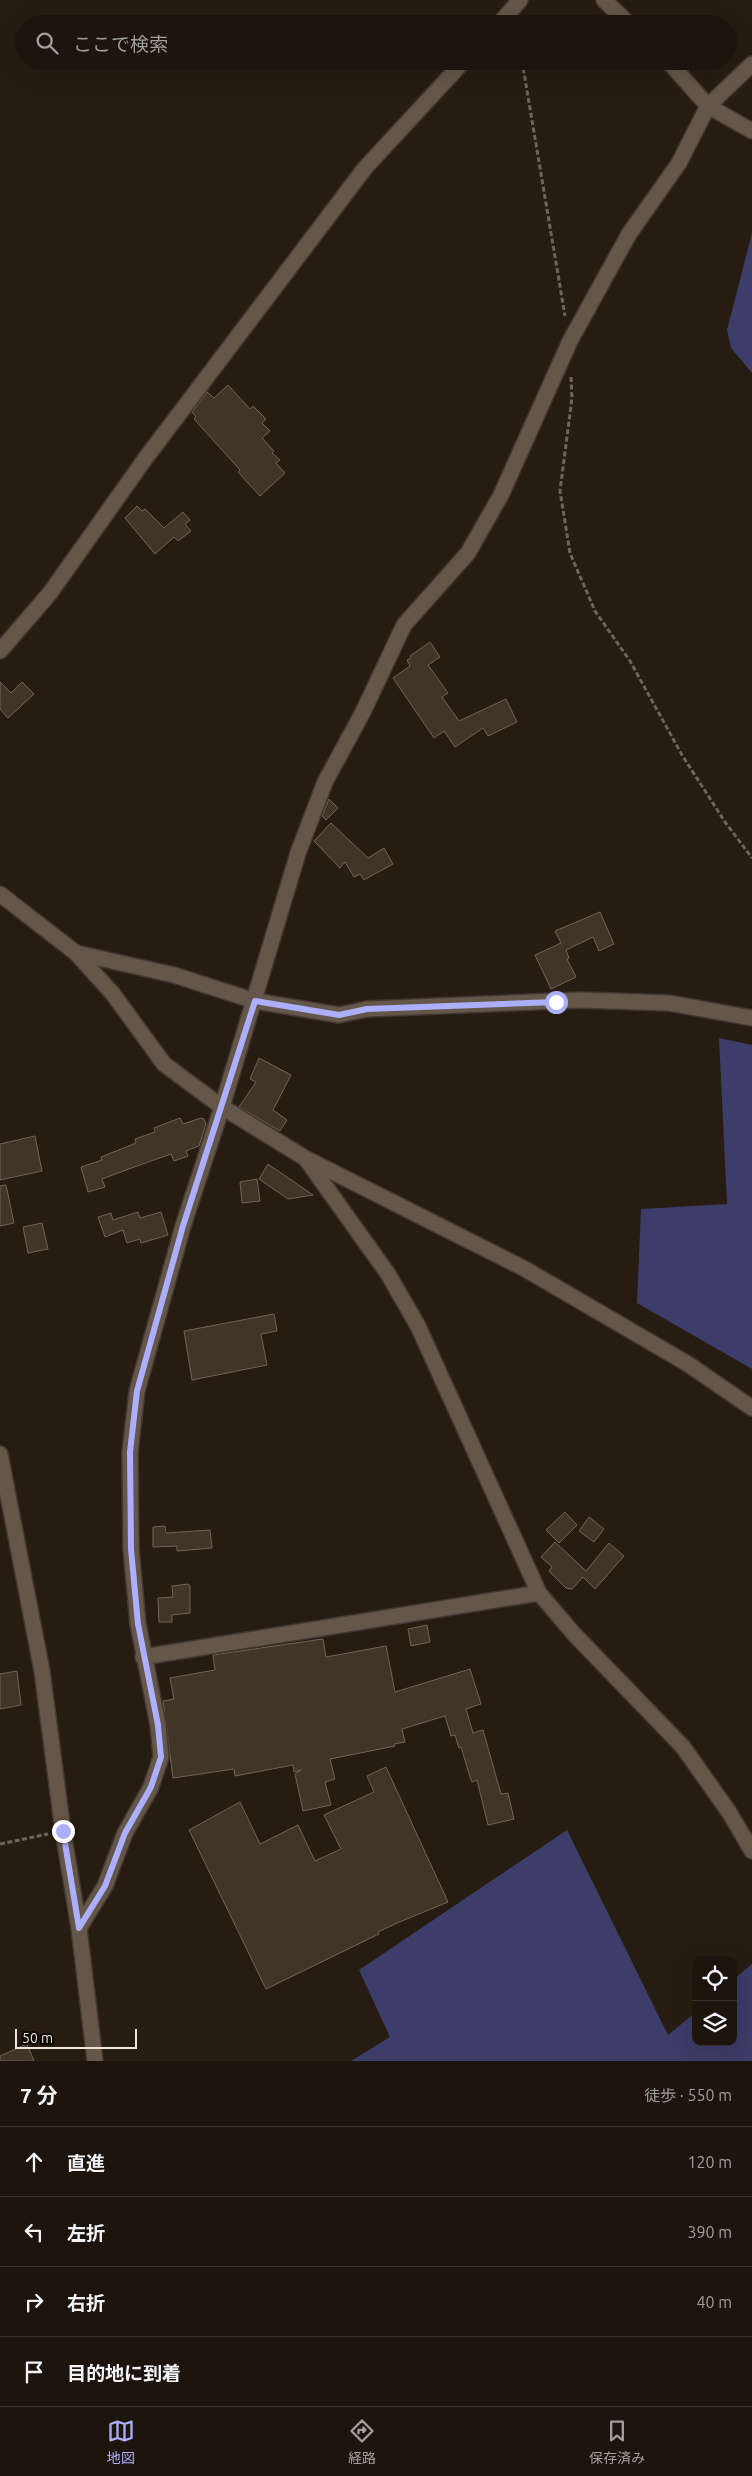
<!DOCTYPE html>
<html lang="ja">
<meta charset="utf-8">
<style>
:root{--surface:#1d150d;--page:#2a221b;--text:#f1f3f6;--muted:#a09f9d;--line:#3b342e;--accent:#acaffb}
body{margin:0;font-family:Ubuntu,"Noto Sans JP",sans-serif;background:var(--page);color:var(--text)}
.controls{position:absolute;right:15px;bottom:15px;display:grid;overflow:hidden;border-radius:10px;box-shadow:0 5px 20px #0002}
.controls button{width:45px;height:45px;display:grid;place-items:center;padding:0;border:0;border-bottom:1px solid var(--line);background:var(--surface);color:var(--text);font:25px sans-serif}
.scale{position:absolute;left:15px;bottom:12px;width:122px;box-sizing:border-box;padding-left:5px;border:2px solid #eee6df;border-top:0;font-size:14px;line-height:18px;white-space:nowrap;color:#eee6df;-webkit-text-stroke:4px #0c0804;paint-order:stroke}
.stop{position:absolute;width:15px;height:15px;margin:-11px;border:4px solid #acaffb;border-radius:50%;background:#fff}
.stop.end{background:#acaffb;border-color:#fff;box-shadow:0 1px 5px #0008}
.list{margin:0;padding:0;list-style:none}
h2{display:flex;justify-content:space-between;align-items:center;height:65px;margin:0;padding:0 20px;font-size:21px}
h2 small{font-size:16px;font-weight:400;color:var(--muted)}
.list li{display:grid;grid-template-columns:32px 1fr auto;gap:15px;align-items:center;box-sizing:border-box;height:70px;padding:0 20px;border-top:1px solid var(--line)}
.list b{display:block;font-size:19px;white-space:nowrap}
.list em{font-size:16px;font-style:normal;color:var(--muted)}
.icon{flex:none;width:28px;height:28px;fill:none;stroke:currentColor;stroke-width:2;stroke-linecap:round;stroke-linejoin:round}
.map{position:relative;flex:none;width:752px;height:2061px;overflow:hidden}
.search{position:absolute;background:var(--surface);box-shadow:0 5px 20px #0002;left:15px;right:15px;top:15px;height:55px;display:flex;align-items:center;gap:12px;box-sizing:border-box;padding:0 18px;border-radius:28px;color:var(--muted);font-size:19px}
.sheet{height:345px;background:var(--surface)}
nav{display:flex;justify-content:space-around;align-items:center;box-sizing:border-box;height:70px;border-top:1px solid var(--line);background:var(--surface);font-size:14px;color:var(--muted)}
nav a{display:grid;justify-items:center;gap:2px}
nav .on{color:var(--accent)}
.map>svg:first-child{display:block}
</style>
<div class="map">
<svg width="752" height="2061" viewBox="0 0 752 2061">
<rect width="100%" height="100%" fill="#271c11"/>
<g fill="#3c3d68">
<polygon points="752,233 752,373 731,348 727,330"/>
<polygon points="719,1038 752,1045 752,1369 637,1303 641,1209 727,1204"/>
<polygon points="567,1830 668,2035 696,2012 696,2042 733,2042 733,1980 752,1964 752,2061 351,2061 390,2037 359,1970"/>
</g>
<g fill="#413528" stroke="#726457">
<polygon points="228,385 250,409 253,406 266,419 262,423 270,431 262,438 274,451 272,453 280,460 276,463 285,473 260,496 238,472 240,470 194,419 196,417 192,412 207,392 214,398"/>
<polygon points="137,506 142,511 145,509 164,528 183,512 190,520 185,524 191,531 178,541 174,537 155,554 125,518"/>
<polygon points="430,642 440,657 428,665 448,693 442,697 459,721 506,699 517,722 488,736 483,728 455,747 444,731 434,738 393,678 410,666 407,660 411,658 410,656"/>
<polygon points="0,682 11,693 22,682 34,694 8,718 0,709"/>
<polygon points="329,799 338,808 326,820 322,816"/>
<polygon points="331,823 368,858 384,848 393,864 364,880 360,874 354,877 345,862 340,868 314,841"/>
<polygon points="600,912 614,944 599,951 593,937 566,950 569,958 567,959 576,977 551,989 535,955 561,943 555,931"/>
<polygon points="259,1058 291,1075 273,1110 287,1120 280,1131 239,1107 256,1082 250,1079"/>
<polygon points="180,1118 183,1124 201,1118 204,1119 206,1124 199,1146 186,1151 188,1156 174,1161 171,1154 137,1166 102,1179 105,1187 88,1192 81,1167 102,1160 101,1157 136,1143 135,1139 155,1132 154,1128"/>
<polygon points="35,1136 42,1171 0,1180 0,1144"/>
<polygon points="268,1164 313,1195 288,1199 259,1179"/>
<polygon points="257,1179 260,1201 242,1203 240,1182"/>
<polygon points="6,1185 14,1223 0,1226 0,1186"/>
<polygon points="138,1212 140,1218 161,1212 168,1235 141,1243 140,1239 127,1243 123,1230 105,1237 98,1217 111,1213 113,1220"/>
<polygon points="42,1223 48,1249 28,1253 23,1227"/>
<polygon points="274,1314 277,1331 261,1334 267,1365 192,1380 184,1331"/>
<polygon points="565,1512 577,1525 559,1543 546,1530"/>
<polygon points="589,1517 604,1529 594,1542 579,1531"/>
<polygon points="165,1526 166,1533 210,1530 212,1548 177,1551 177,1546 153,1547 153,1527"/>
<polygon points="555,1542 586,1571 609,1543 624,1556 595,1589 583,1577 572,1589 566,1588 549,1571 552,1567 541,1557"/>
<polygon points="188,1584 190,1586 190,1613 172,1615 172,1622 159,1622 158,1598 173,1597 172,1586"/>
<polygon points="427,1625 430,1642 411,1646 408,1629"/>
<polygon points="323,1639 326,1657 386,1646 395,1692 470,1669 481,1704 466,1709 473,1733 483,1730 501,1794 508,1793 514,1819 488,1825 477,1780 472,1782 471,1780 461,1747 459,1748 455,1735 451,1736 445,1716 402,1729 405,1742 394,1744 395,1746 330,1759 335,1779 325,1782 331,1805 303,1811 295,1774 301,1770 294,1772 293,1765 235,1776 234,1769 173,1778 163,1701 174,1699 170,1678 215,1670 213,1655"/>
<polygon points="17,1671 21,1705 0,1709 0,1674"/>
<polygon points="386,1767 448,1902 397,1923 378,1932 379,1934 266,1989 189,1830 240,1802 260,1844 298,1825 315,1861 341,1849 324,1815 374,1792 367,1776"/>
<polygon points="27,2044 34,2061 0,2061 0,2056"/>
</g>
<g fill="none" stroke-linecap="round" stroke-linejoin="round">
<g stroke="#413732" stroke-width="18">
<g id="minor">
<polyline points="604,0 629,24"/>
<polyline points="499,24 520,0"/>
<polyline points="668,61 708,106 752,131"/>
<polyline points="0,651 50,593 145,459 365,168 464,61"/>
<polyline points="0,894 76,953 113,994 164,1064 222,1107 305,1158 525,1269 688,1364 752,1408"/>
<polyline points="76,953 174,975 255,1001 339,1015 367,1009 580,1000 669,1003 752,1018"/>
<polyline points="306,1159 388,1274 418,1326 539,1593 574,1634 683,1747 729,1812 752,1851"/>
<polyline points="143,1657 539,1593"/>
<polyline points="79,1928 105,1886 125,1833 151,1787 161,1757 158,1725 138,1624 131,1549 130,1452 137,1391 183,1226 222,1107 298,853 325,782 363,712 404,625 468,553 501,495 570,341 629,234 679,163 708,106 752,64"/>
</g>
</g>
<g stroke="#413732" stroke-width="18">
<polyline id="tertiary" points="0,1454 42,1671 63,1831 79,1928 95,2061"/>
</g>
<g stroke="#6e645a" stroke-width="3" stroke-dasharray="5 2.5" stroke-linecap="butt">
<polyline points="522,61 565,316"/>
<polyline points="571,377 572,398 560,491 570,553 595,611 630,661 682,755 725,822 752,858"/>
<polyline points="0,1844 48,1834"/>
</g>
<use href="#minor" stroke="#645649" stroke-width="15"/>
<use href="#tertiary" stroke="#645649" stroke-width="15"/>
</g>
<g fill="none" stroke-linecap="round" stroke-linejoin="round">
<polyline stroke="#acaffb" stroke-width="6" points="63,1831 79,1928 105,1886 125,1833 151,1787 161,1757 158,1725 138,1624 131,1549 130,1452 137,1391 183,1226 255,1001 339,1015 367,1009 556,1002"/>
</g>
</svg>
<div class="controls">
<button><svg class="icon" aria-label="locate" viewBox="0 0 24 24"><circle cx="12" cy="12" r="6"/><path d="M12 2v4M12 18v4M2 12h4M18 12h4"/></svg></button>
<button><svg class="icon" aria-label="layers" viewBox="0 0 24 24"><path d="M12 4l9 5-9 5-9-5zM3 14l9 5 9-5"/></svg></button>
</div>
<div class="scale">50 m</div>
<div class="stop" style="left:556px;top:1002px"></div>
<div class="stop end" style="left:63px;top:1831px"></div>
<div class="search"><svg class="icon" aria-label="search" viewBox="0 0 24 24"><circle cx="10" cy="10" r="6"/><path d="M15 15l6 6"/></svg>ここで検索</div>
</div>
<section class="sheet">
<h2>7 分<small>徒歩 · 550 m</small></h2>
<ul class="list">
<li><svg class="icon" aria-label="ahead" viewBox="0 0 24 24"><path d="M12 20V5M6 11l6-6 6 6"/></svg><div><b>直進</b></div><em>120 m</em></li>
<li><svg class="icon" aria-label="left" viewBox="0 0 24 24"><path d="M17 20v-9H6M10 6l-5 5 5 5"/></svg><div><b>左折</b></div><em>390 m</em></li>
<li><svg class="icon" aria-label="right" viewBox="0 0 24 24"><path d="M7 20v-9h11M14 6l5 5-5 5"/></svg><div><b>右折</b></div><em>40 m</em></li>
<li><svg class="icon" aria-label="arrive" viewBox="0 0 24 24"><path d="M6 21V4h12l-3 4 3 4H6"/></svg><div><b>目的地に到着</b></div></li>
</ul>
</section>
<nav>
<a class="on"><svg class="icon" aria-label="map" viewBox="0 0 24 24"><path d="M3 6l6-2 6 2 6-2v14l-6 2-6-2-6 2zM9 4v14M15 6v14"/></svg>地図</a>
<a><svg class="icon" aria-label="directions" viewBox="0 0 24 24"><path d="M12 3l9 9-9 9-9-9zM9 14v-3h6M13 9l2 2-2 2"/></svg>経路</a>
<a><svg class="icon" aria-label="saved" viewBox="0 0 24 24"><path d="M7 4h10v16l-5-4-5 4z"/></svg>保存済み</a>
</nav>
